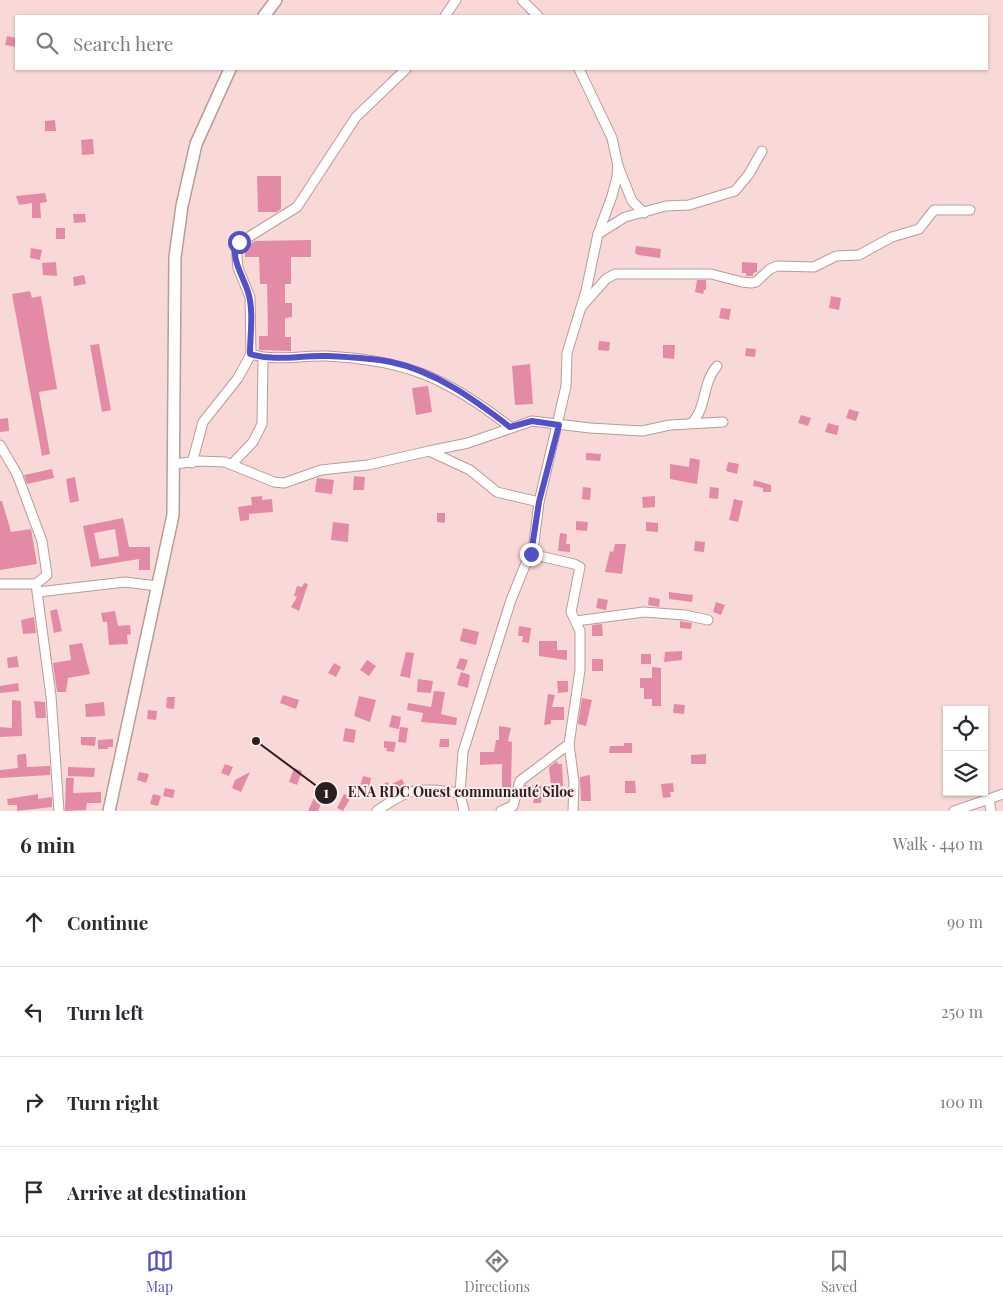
<!DOCTYPE html>
<meta charset="utf-8">
<style>
:root{--surface:#fff;--page:#f2f2f3;--text:#2b2b33;--muted:#7c7c81;--line:#e1e1e2;--accent:#5450c7}
body{margin:0;font-family:"Playfair Display",serif;background:var(--page);color:var(--text)}
.controls{position:absolute;right:15px;bottom:15px;display:grid;overflow:hidden;border-radius:0px;box-shadow:0 1px 4px #0004}
.controls button{width:45px;height:45px;display:grid;place-items:center;padding:0;border:0;border-bottom:1px solid var(--line);background:var(--surface);color:var(--text);font:25px sans-serif}
.stop{position:absolute;width:15px;height:15px;margin:-11px;border:4px solid #5450c7;border-radius:50%;background:#fff}
.stop.end{background:#5450c7;border-color:#fff;box-shadow:0 1px 5px #0008}
.list{margin:0;padding:0;list-style:none}
h2{display:flex;justify-content:space-between;align-items:center;height:65px;margin:0;padding:0 20px;font-size:21px}
h2 small{font-size:16px;font-weight:400;color:var(--muted)}
.list li{display:grid;grid-template-columns:32px 1fr auto;gap:15px;align-items:center;box-sizing:border-box;height:90px;padding:0 20px;border-top:1px solid var(--line)}
.list b{display:block;font-size:19px;white-space:nowrap}
.list em{font-size:16px;font-style:normal;color:var(--muted)}
.icon{flex:none;width:28px;height:28px;fill:none;stroke:currentColor;stroke-width:2;stroke-linecap:round;stroke-linejoin:round}
.map{position:relative;flex:none;width:1003px;height:811px;overflow:hidden}
.search{position:absolute;background:var(--surface);box-shadow:0 1px 4px #0004;left:15px;right:15px;top:15px;height:55px;display:flex;align-items:center;gap:12px;box-sizing:border-box;padding:0 18px;border-radius:0px;color:var(--muted);font-size:19px}
.sheet{height:425px;background:var(--surface)}
nav{display:flex;justify-content:space-around;align-items:center;box-sizing:border-box;height:70px;border-top:1px solid var(--line);background:var(--surface);font-size:14px;color:var(--muted)}
nav a{display:grid;justify-items:center;gap:2px}
nav .on{color:var(--accent)}
.map>svg:first-child{display:block}
</style>
<div class="map">
<svg width="1003" height="811" viewBox="0 0 1003 811">
<rect width="100%" height="100%" fill="#f9d9d8"/>
<g fill="#e38ba6" fill-rule="evenodd">
<polygon points="7,36 16,38 16,47 5,45"/>
<polygon points="55,120 56,131 45,131 45,121"/>
<polygon points="93,139 94,154 82,155 81,140"/>
<polygon points="257,176 281,176 281,209 277,212 258,212"/>
<polygon points="45,193 47,202 40,203 41,218 32,218 32,203 19,205 16,196"/>
<polygon points="73,214 85,214 86,222 74,223"/>
<rect x="56" y="228" width="9" height="11"/>
<polygon points="311,240 311,257 291,257 291,284 285,284 285,303 292,303 292,317 285,318 285,337 291,337 291,351 259,350 259,336 268,336 267,284 260,284 259,257 245,257 245,247 255,241"/>
<polygon points="636,246 661,249 660,258 638,255 635,253"/>
<polygon points="31,248 42,250 40,260 30,258"/>
<polygon points="56,262 57,276 43,275 42,263"/>
<polygon points="742,262 757,263 757,272 753,273 753,276 746,276 746,273 742,273"/>
<polygon points="84,275 86,284 74,286 73,277"/>
<polygon points="697,280 706,280 706,290 704,290 703,294 695,292"/>
<polygon points="30,291 32,298 41,296 57,389 39,392 50,454 42,456 12,294"/>
<polygon points="831,296 841,298 839,310 829,308"/>
<polygon points="721,308 731,309 729,320 719,318"/>
<polygon points="599,341 610,342 609,351 598,350"/>
<polygon points="99,344 111,410 102,412 90,345"/>
<polygon points="663,345 675,345 674,359 663,358"/>
<polygon points="746,348 756,349 755,357 745,356"/>
<polygon points="530,364 533,404 515,405 512,366"/>
<polygon points="428,386 432,412 416,415 412,388"/>
<polygon points="849,409 859,412 856,421 846,418"/>
<polygon points="801,415 811,418 808,426 798,423"/>
<polygon points="8,418 9,431 0,432 0,419"/>
<polygon points="828,423 839,426 837,435 825,432"/>
<polygon points="586,453 601,454 600,461 586,460"/>
<polygon points="690,458 700,460 697,484 670,479 670,464 689,467"/>
<polygon points="728,462 739,464 737,474 726,471"/>
<polygon points="52,469 54,478 27,484 24,475"/>
<polygon points="354,476 365,477 364,490 353,490"/>
<polygon points="75,477 79,501 70,503 66,479"/>
<polygon points="317,478 334,480 332,494 315,492"/>
<polygon points="754,480 771,485 771,492 763,492 763,488 753,486"/>
<polygon points="583,487 591,488 590,500 582,499"/>
<polygon points="710,487 719,488 718,499 709,498"/>
<polygon points="262,496 262,500 272,499 273,512 249,514 249,520 240,521 238,507 252,505 251,497"/>
<polygon points="655,496 655,507 643,508 642,497"/>
<polygon points="734,499 743,501 738,522 729,520"/>
<polygon points="0,501 2,501 11,532 31,529 37,564 0,570"/>
<polygon points="437,513 445,513 445,523 437,522"/>
<path d="M123 518 129 547H150V570H139V559L91 567 83 526ZM115 529 119 556 99 559 100 562 94 533Z"/>
<polygon points="576,521 588,522 587,531 576,530"/>
<polygon points="333,522 349,524 348,542 331,540"/>
<polygon points="646,522 658,523 658,532 646,531"/>
<polygon points="560,533 567,534 566,544 570,544 570,552 558,551"/>
<polygon points="695,541 705,542 704,552 694,551"/>
<polygon points="615,544 626,544 622,574 605,572 610,551 613,552"/>
<polygon points="304,583 308,584 299,611 291,607 297,597 294,596 297,586 302,587"/>
<polygon points="669,592 693,595 692,602 669,599"/>
<polygon points="649,597 660,599 659,607 648,605"/>
<polygon points="598,598 608,600 606,610 596,608"/>
<polygon points="716,602 725,605 721,615 713,612"/>
<polygon points="57,609 62,631 54,633 50,611"/>
<polygon points="115,611 118,626 130,625 131,634 127,635 128,644 109,645 107,622 103,622 101,613"/>
<polygon points="34,617 36,633 23,634 21,620"/>
<polygon points="680,621 692,623 691,629 680,628"/>
<polygon points="602,624 603,636 592,636 592,625"/>
<polygon points="519,626 531,628 529,643 522,642 523,636 518,636"/>
<polygon points="463,628 479,632 476,645 460,641"/>
<polygon points="539,641 557,641 557,650 567,650 567,660 539,656"/>
<polygon points="82,643 90,674 68,678 66,692 57,692 53,663 71,660 69,645"/>
<polygon points="682,651 682,660 664,662 665,652"/>
<polygon points="406,652 414,653 410,678 400,676"/>
<rect x="641" y="654" width="10" height="10"/>
<polygon points="17,656 19,667 8,668 7,658"/>
<polygon points="460,658 468,660 464,671 456,668"/>
<rect x="592" y="659" width="11" height="12"/>
<polygon points="367,660 376,666 369,676 360,670"/>
<polygon points="334,663 341,667 336,677 328,673"/>
<polygon points="652,667 661,668 661,706 652,706 652,699 644,699 644,688 640,688 640,678 652,678"/>
<polygon points="461,672 470,675 468,688 457,685"/>
<polygon points="418,679 433,681 431,693 417,692"/>
<polygon points="557,681 568,681 568,692 558,693"/>
<polygon points="18,683 19,691 0,693 0,686"/>
<polygon points="434,691 445,692 441,714 457,718 456,725 421,722 423,713 407,710 408,703 431,707"/>
<polygon points="548,694 555,695 552,707 564,707 564,720 551,720 551,724 544,725"/>
<polygon points="283,695 299,700 296,709 280,703"/>
<polygon points="359,696 376,700 370,722 354,716"/>
<polygon points="167,697 175,697 174,709 166,708"/>
<polygon points="582,698 592,700 586,726 578,724"/>
<polygon points="12,700 21,701 22,736 0,737 0,727 12,728"/>
<polygon points="34,701 45,702 46,718 36,718"/>
<polygon points="104,702 105,716 86,717 85,704"/>
<polygon points="674,704 685,705 684,714 673,713"/>
<polygon points="148,710 157,711 156,720 147,719"/>
<polygon points="392,715 401,717 399,729 389,727"/>
<polygon points="499,726 511,728 508,741 512,742 511,790 502,790 502,764 480,765 480,752 494,752 496,740 499,740"/>
<polygon points="400,727 408,728 406,743 398,742"/>
<polygon points="345,728 356,730 354,743 343,741"/>
<polygon points="81,737 96,737 95,746 81,745"/>
<polygon points="113,739 113,747 108,747 108,749 98,749 98,740"/>
<polygon points="440,739 449,739 449,747 439,747"/>
<polygon points="384,741 396,742 394,752 386,751 387,748 384,748"/>
<polygon points="624,743 632,743 632,753 609,753 610,746 624,746"/>
<polygon points="22,754 26,754 27,767 50,766 50,775 0,778 0,770 18,768 17,755"/>
<polygon points="706,754 706,764 691,764 691,755"/>
<polygon points="557,761 558,764 562,764 563,786 551,786 549,767"/>
<polygon points="225,764 233,767 229,776 221,773"/>
<polygon points="68,767 95,768 94,777 68,776"/>
<polygon points="294,768 302,771 297,785 289,782"/>
<polygon points="139,772 149,774 146,783 137,780"/>
<polygon points="250,772 241,792 232,788 235,780"/>
<polygon points="590,775 591,801 581,801 580,777"/>
<polygon points="363,776 371,778 369,789 360,786"/>
<polygon points="66,778 74,778 73,793 101,792 101,803 87,803 86,810 65,811"/>
<polygon points="402,779 406,787 389,795 384,784 387,782 390,785"/>
<polygon points="625,781 635,781 636,793 625,793"/>
<polygon points="673,783 674,792 670,792 671,797 663,798 661,784"/>
<polygon points="525,785 543,786 541,803 533,803 534,798 522,797"/>
<polygon points="319,787 326,791 318,811 308,811"/>
<polygon points="165,788 175,790 173,798 163,796"/>
<polygon points="38,794 38,799 52,797 52,807 17,811 17,805 8,805 7,799"/>
<polygon points="153,794 161,796 158,806 150,804"/>
<polygon points="344,794 351,797 343,811 337,808"/>
</g>
<g fill="none" stroke-linecap="round" stroke-linejoin="round">
<g stroke="#b99b9a" stroke-width="11">
<g id="minor">
<polyline points="522,0 538,16"/>
<polyline points="445,16 456,0"/>
<polyline points="618,166 632,201 644,213"/>
<polyline points="598,234 625,217 666,206 689,205 735,191 749,174 762,151"/>
<polyline points="583,305 606,279 615,274 711,274 742,282 751,283 756,282 770,269 777,266 814,267 836,256 859,255 892,237 919,229 934,210 970,210"/>
<path d="M251 354C275 362 301 355 326 356 407 360 447 378 510 427"/>
<path d="M692 423C707 407 702 383 717 366"/>
<polyline points="0,445 17,474 42,541 47,575 36,584 51,696 59,811"/>
<polyline points="429,451 468,443 532,421 590,428 642,431 670,425 723,422"/>
<polyline points="192,463 203,422 238,378 251,354 250,297 238,268 236,245 297,207 356,117 406,69"/>
<polyline points="174,464 199,461 225,462 274,482 284,483 321,470 368,465 429,451 470,470 497,492 539,502"/>
<polyline points="232,464 253,442 262,424 263,358"/>
<polyline points="0,584 36,584"/>
<polyline points="38,592 125,582 157,586"/>
<polyline points="576,621 644,612 685,615 708,620"/>
<polyline points="569,744 574,782 573,811"/>
<path d="M377 811C411 786 419 788 460 793"/>
<polyline points="464,811 460,793 463,752 511,600 534,543 539,502 566,386 567,353 586,291 598,234 612,196 617,177 618,166 612,138 579,69"/>
<polyline points="501,811 513,806 520,781 569,744 580,670 580,631 571,612 580,567 574,564 531,554"/>
<polyline points="954,811 989,799"/>
<polyline points="991,811 989,799 1003,794"/>
</g>
</g>
<g stroke="#b99b9a" stroke-width="14">
<g id="major">
<polyline points="264,16 276,0"/>
<polyline points="109,811 173,515 175,257 182,206 196,144 230,69"/>
</g>
</g>
<use href="#minor" stroke="#fff" stroke-width="9"/>
<use href="#major" stroke="#fff" stroke-width="11"/>
</g>
<g fill="none" stroke-linecap="round" stroke-linejoin="round">
<path stroke="#5450c7" stroke-width="6" d="M239 242C227 253 245 280 248 292 254 311 250 335 250 354 275 362 301 355 326 356 347 357 370 358 391 362 435 371 475 400 510 427L532 421 559 425 539 502 531 554"/>
</g>
<path fill="none" stroke="#2b1f1f" stroke-width="2" d="M256 741L326 793"/>
<g fill="#2b1f1f" stroke="#feeae9" stroke-width="2">
<circle cx="256" cy="741" r="5"/>
<circle cx="326" cy="793" r="12"/>
</g>
<g font-size="15" text-anchor="middle" font-weight="bold" fill="#fff">
<text x="326" y="798">1</text>
</g>
<g font-size="14" text-anchor="middle" font-weight="bold" fill="#2b1f1f" stroke="#feeae9" stroke-width="4" stroke-linejoin="round" paint-order="stroke">
<text x="461" y="797">ENA RDC Ouest communauté Siloe</text>
</g>
</svg>
<div class="controls">
<button><svg class="icon" aria-label="locate" viewBox="0 0 24 24"><circle cx="12" cy="12" r="6"/><path d="M12 2v4M12 18v4M2 12h4M18 12h4"/></svg></button>
<button><svg class="icon" aria-label="layers" viewBox="0 0 24 24"><path d="M12 4l9 5-9 5-9-5zM3 14l9 5 9-5"/></svg></button>
</div>
<div class="stop" style="left:239px;top:242px"></div>
<div class="stop end" style="left:531px;top:554px"></div>
<div class="search"><svg class="icon" aria-label="search" viewBox="0 0 24 24"><circle cx="10" cy="10" r="6"/><path d="M15 15l6 6"/></svg>Search here</div>
</div>
<section class="sheet">
<h2>6 min<small>Walk · 440 m</small></h2>
<ul class="list">
<li><svg class="icon" aria-label="ahead" viewBox="0 0 24 24"><path d="M12 20V5M6 11l6-6 6 6"/></svg><div><b>Continue</b></div><em>90 m</em></li>
<li><svg class="icon" aria-label="left" viewBox="0 0 24 24"><path d="M17 20v-9H6M10 6l-5 5 5 5"/></svg><div><b>Turn left</b></div><em>250 m</em></li>
<li><svg class="icon" aria-label="right" viewBox="0 0 24 24"><path d="M7 20v-9h11M14 6l5 5-5 5"/></svg><div><b>Turn right</b></div><em>100 m</em></li>
<li><svg class="icon" aria-label="arrive" viewBox="0 0 24 24"><path d="M6 21V4h12l-3 4 3 4H6"/></svg><div><b>Arrive at destination</b></div></li>
</ul>
</section>
<nav>
<a class="on"><svg class="icon" aria-label="map" viewBox="0 0 24 24"><path d="M3 6l6-2 6 2 6-2v14l-6 2-6-2-6 2zM9 4v14M15 6v14"/></svg>Map</a>
<a><svg class="icon" aria-label="directions" viewBox="0 0 24 24"><path d="M12 3l9 9-9 9-9-9zM9 14v-3h6M13 9l2 2-2 2"/></svg>Directions</a>
<a><svg class="icon" aria-label="saved" viewBox="0 0 24 24"><path d="M7 4h10v16l-5-4-5 4z"/></svg>Saved</a>
</nav>
